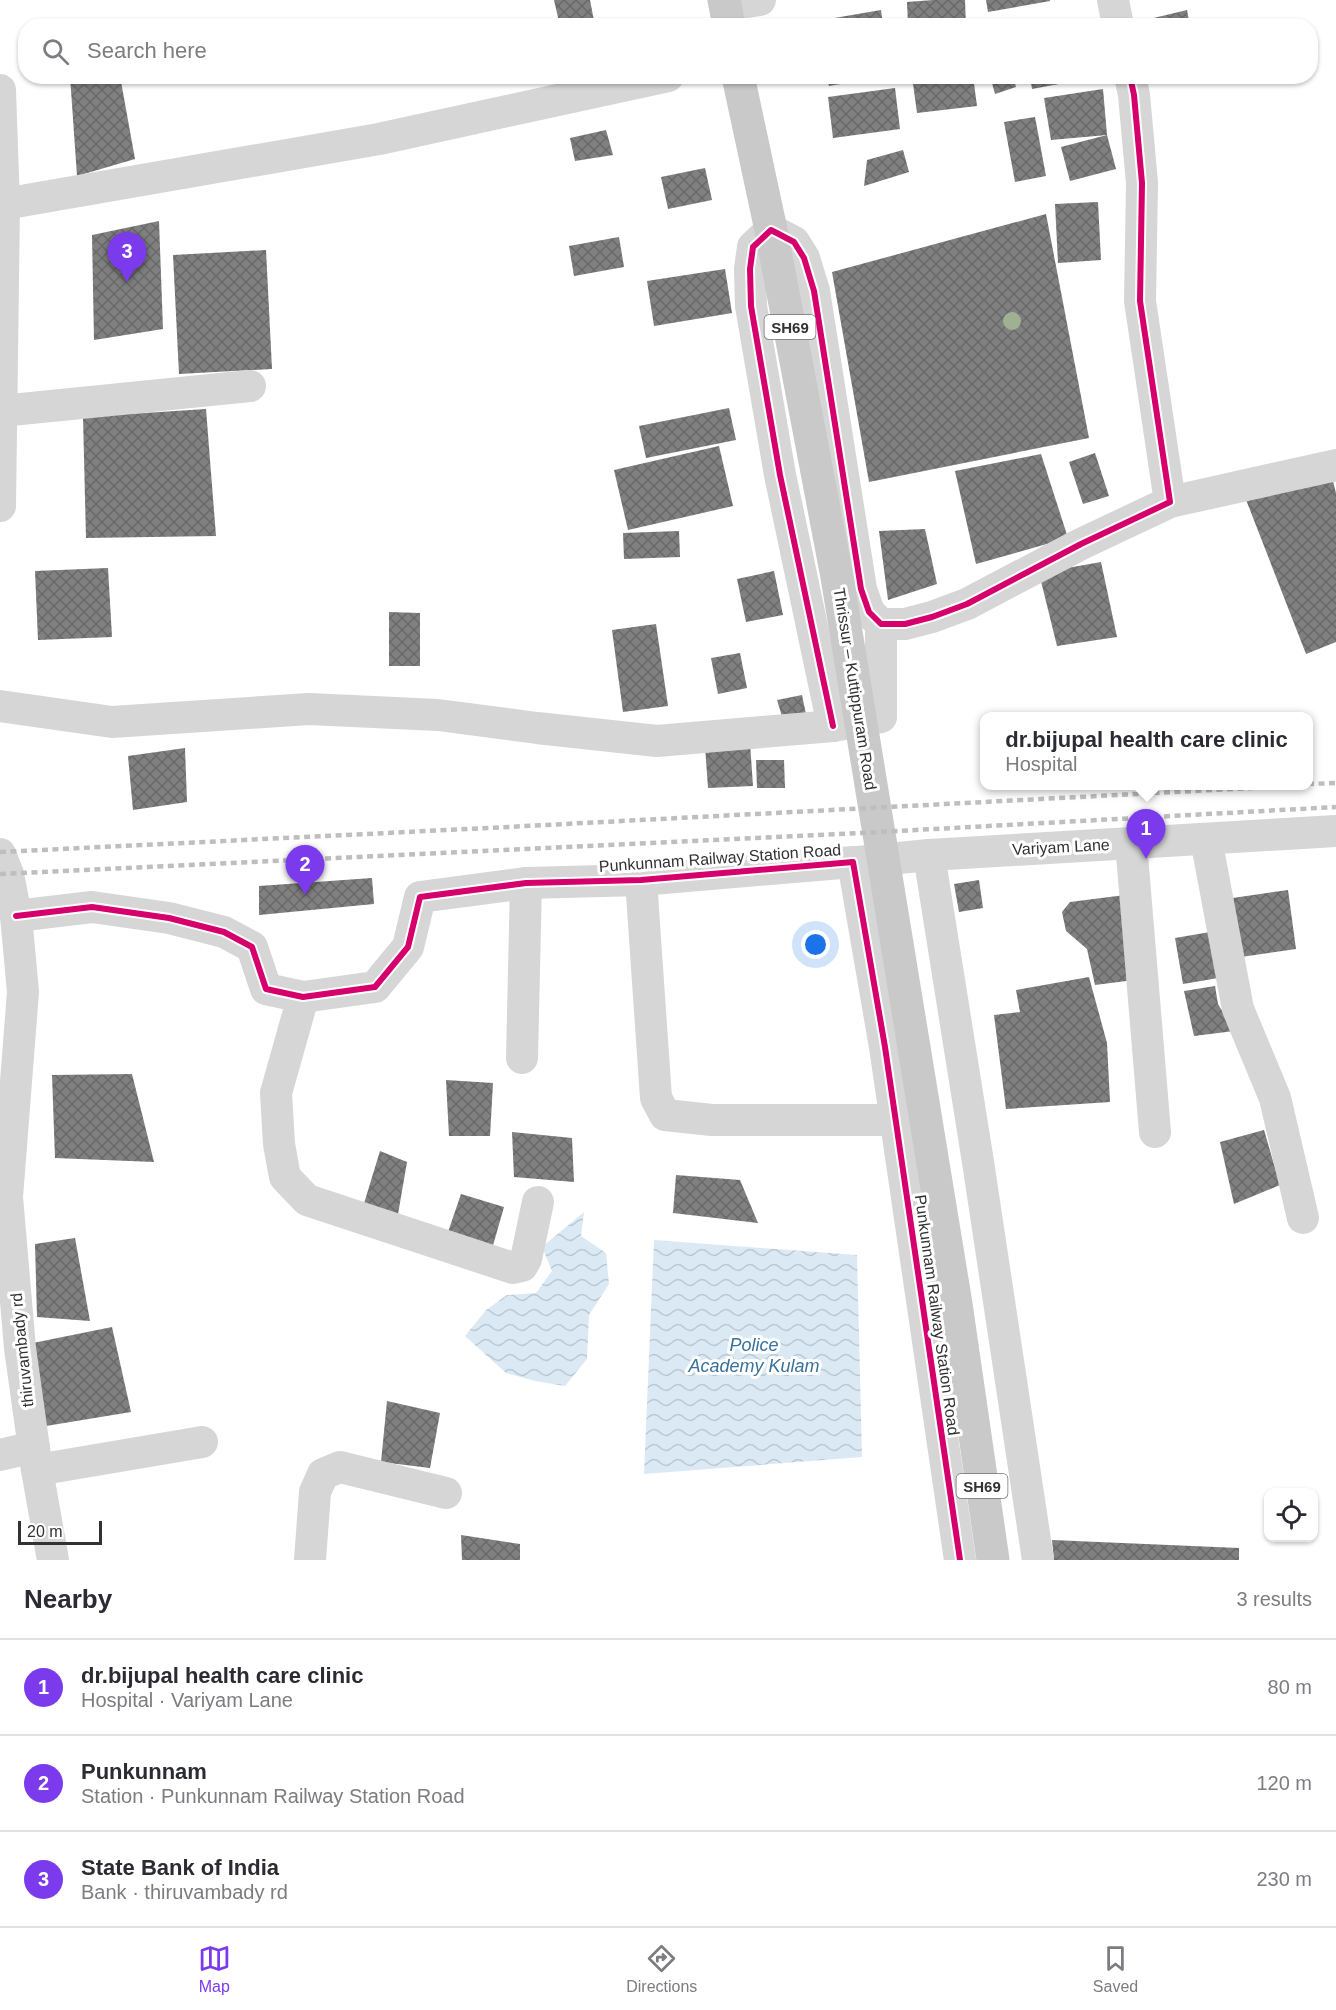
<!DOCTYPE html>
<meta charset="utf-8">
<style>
:root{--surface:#fff;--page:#f2f2f3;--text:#2b2b33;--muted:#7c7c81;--line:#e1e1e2;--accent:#7c3aed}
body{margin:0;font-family:Helvetica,sans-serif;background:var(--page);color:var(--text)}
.controls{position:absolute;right:18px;bottom:18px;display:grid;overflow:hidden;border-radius:12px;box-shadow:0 2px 4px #0004}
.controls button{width:54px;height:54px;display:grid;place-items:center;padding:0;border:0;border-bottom:2px solid var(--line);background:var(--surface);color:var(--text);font:30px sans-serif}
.scale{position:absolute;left:18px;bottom:15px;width:84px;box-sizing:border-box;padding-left:6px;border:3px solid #323232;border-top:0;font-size:16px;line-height:21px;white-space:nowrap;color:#323232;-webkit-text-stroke:4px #fff;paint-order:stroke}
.you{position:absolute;left:816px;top:945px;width:21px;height:21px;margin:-15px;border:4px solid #fff;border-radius:50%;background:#1a73e8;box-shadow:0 0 0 9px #1a73e833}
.badge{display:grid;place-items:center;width:39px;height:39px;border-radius:50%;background:var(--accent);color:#fff;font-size:20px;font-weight:700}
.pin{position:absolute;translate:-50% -50px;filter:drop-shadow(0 2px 3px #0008)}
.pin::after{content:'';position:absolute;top:32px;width:21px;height:18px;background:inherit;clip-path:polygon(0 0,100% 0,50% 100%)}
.popup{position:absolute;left:980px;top:712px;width:333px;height:78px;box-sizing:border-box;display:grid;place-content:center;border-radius:12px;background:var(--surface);filter:drop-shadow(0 2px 4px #0005);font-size:20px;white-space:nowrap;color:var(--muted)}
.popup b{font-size:22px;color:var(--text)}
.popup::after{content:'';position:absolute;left:50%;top:100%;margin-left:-12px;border:12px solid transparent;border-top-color:var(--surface)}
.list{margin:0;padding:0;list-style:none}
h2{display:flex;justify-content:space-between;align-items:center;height:78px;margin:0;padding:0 24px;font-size:26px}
h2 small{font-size:20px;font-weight:400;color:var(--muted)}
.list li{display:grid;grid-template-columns:39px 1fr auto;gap:18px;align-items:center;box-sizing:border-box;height:96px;padding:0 24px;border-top:2px solid var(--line)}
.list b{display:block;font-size:22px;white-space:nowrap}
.list p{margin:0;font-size:20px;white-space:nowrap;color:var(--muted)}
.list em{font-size:20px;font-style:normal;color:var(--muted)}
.icon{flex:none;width:33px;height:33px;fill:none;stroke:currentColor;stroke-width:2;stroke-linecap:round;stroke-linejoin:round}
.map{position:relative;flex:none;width:1336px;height:1560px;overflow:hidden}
.search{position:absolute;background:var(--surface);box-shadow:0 2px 4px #0004;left:18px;right:18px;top:18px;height:66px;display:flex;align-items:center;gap:15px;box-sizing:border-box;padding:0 21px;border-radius:24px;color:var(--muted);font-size:22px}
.sheet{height:366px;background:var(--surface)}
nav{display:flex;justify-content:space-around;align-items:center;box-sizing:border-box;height:84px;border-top:2px solid var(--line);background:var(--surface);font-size:16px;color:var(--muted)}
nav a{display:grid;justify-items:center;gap:3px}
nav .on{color:var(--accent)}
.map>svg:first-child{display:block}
</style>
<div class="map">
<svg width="1336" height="1560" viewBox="0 0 1336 1560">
<defs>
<pattern id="water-waves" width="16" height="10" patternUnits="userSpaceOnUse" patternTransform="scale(1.5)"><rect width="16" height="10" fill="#dbe9f4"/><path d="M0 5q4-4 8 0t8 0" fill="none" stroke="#bcc8d2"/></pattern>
<pattern id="building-cross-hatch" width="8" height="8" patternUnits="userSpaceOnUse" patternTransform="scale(1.5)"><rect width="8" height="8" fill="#808080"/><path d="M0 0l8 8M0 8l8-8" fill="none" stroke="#696969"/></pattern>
</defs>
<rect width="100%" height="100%" fill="#fff"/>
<g fill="url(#water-waves)">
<polygon points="584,1212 581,1236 606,1253 609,1284 589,1315 587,1359 565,1386 535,1381 506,1373 465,1336 486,1310 507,1295 536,1293 552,1271 542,1247"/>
<polygon points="654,1240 857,1255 862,1457 644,1474"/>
</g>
<g fill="url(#building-cross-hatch)">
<polygon points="554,0 590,0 595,26 560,26"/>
<polygon points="933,0 965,0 966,26 908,26 907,2"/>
<polygon points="986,0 1050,0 1050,1 988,12"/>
<polygon points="881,10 883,26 818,26 817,21"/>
<polygon points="1187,10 1190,26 1137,26 1137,22"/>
<polygon points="813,19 814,26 779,26 779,24"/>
<polygon points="70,76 120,76 135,159 77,176"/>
<polygon points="759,76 790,76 790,78 760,82"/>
<polygon points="827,76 874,76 875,78 829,86"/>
<polygon points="912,76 973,76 977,106 917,113"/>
<polygon points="990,76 1013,76 1016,87 995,94"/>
<polygon points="1030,76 1074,76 1075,81 1032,89"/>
<polygon points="895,88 900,129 833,138 828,97"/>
<polygon points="1103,89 1107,135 1051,140 1044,98"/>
<polygon points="1035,117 1046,176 1015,182 1004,122"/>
<polygon points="606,130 613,155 575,161 570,138"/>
<polygon points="1107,135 1116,169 1070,181 1061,147"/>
<polygon points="903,150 909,172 864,186 867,160"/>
<polygon points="705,168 712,200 668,209 661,177"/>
<polygon points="1098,202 1101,260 1058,263 1055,204"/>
<polygon points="1046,214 1089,438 869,482 832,272"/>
<polygon points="159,221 163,329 94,340 92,235"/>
<polygon points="619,237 624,267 574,276 569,246"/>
<polygon points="266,250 272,369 179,374 173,255"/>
<polygon points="725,269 732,313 654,326 647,281"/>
<polygon points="729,408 736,440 646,458 639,426"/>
<polygon points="206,409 216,536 86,538 83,417"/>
<polygon points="719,446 733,506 628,530 614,470"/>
<polygon points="1095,453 1109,496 1083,504 1069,462"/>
<polygon points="1041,454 1068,538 976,564 955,471"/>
<polygon points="1333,481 1336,493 1336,642 1306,654 1243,492"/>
<polygon points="925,529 937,584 888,600 879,531"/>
<polygon points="679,531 680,557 624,559 623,533"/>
<polygon points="1101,562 1117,637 1057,646 1039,573"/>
<polygon points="108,568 112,637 38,640 35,571"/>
<polygon points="774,571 783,615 746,622 737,579"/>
<polygon points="389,612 420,613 420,666 389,666"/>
<polygon points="656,624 668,706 623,712 612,630"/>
<polygon points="740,653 747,688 718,694 711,658"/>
<polygon points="802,695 807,719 784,723 777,700"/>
<polygon points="750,743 753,786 708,788 705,746"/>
<polygon points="185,748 187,802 133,810 128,756"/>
<polygon points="756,760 784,760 785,788 757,788"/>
<polygon points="372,878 374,904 259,915 259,886"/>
<polygon points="979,880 983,908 959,912 954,884"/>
<polygon points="1288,890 1296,949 1234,958 1226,899"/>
<polygon points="1125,895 1134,980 1095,985 1087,949 1066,931 1062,912 1070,902"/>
<polygon points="1216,931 1224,977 1183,984 1175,938"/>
<polygon points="1089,977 1107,1043 1110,1102 1006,1109 994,1015 1020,1012 1016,990"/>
<polygon points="1215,986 1218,1004 1234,1031 1194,1036 1184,991"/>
<polygon points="132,1074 154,1162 55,1158 52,1075"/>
<polygon points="446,1080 493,1083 490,1136 449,1136"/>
<polygon points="1264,1130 1280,1185 1234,1204 1220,1142"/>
<polygon points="512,1132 572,1138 574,1182 514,1177"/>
<polygon points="380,1151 407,1162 397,1220 362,1210"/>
<polygon points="676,1175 740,1180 758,1223 673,1213"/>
<polygon points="461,1194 504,1207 492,1249 447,1235"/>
<polygon points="75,1238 90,1321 37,1317 35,1244"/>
<polygon points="112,1327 131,1412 46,1426 33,1343"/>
<polygon points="387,1401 440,1413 430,1468 381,1462"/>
<polygon points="461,1535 520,1544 520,1560 462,1560"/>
<polygon points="1052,1540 1239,1548 1239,1560 1054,1560"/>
</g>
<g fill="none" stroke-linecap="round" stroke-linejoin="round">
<g stroke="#d6d6d6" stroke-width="32">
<polyline points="1113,0 1118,26"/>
<polyline points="725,5 760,0"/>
<polyline points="0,90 4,204 0,506"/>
<polyline points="4,204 379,139 668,76"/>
<polyline points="1,411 250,386"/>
<polyline points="1170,502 1336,465"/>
<polyline points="0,706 112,722 309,709 438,715 537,728 657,741 833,726 881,717 881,624"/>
<polyline points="833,726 780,475 751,306 750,269 753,247 771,230 794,242 804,258 814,291 861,589 869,612 881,624 905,624 932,617 967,604 1081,544 1170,502 1140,301 1142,183 1134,95 1130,76"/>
<polyline points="1206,839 1238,1009 1275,1098 1303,1218"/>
<polyline points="1131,843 1155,1132"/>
<polyline points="0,854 8,874 16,916 23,992 7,1197 20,1348 37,1470 53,1560"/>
<polyline points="929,855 978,1162 1038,1560"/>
<polyline points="858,862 929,855 1336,831"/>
<polyline points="641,880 656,1098 665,1115 712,1120 894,1120"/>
<polyline points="16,916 92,907 169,918 224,932 252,947 266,989 303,997 375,987 408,947 420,897 526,883 641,880 853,862 885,1047 960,1560"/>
<polyline points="303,997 276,1093 279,1144 285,1177 307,1200 513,1268 522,1266 526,1259 538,1202"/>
<polyline points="522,1058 526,883"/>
<polyline points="0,1455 34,1447"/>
<polyline points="37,1470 202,1442"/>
<polyline points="310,1560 315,1492 323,1474 340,1467 446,1493"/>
</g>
<g stroke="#c9c9c9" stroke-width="33">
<polyline points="724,0 729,26"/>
<polyline points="738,76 771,230 837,577 956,1304 993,1560"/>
</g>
<g stroke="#bebebe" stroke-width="4.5" stroke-dasharray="6 4.5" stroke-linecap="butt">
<polyline points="1308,784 1336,783"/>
<polyline points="0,852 488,828 1289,786"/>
<polyline points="0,874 861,833 1336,807"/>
</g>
<g stroke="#fff" stroke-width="10">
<g id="cycleway">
<polyline points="833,726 780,475 751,306 750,269 753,247 771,230 794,242 804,258 814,291 861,589 869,612 881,624 905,624 932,617 967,604 1081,544 1170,502 1140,301 1142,183 1134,95 1130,76"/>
<polyline points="16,916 92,907 169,918 224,932 252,947 266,989 303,997 375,987 408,947 420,897 526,883 641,880 853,862 885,1047 960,1560"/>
</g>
</g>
<use href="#cycleway" stroke="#d6006c" stroke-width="6"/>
</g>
<circle fill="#a0b193" cx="1012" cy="321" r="9"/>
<g text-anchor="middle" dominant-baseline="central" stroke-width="6" stroke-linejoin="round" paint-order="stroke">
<g fill="#fff" stroke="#707070" stroke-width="1.5">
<rect x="764.5" y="315" width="51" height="24" rx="4.5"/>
<rect x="956.5" y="1474" width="51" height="24" rx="4.5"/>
</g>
<g font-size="15" font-weight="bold" fill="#323232">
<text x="790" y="327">SH69</text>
<text x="982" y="1486">SH69</text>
</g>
<g font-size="16" fill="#323232" stroke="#fff">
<text transform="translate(855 689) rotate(81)">Thrissur – Kuttippuram Road</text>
<text transform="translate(1061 847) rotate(-3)">Variyam Lane</text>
<text transform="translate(720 858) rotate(-4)">Punkunnam Railway Station Road</text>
<text transform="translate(937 1315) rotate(82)">Punkunnam Railway Station Road</text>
<text transform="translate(22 1350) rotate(-96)">thiruvambady rd</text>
</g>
<g font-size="18" font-style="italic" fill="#38719c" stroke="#fff">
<text x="754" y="1345">Police<tspan x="754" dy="21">Academy Kulam</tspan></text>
</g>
</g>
</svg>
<div class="controls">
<button><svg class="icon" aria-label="locate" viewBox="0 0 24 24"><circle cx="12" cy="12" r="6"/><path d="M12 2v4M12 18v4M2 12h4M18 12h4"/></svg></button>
</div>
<div class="scale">20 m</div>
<div class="you"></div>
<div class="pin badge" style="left:1146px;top:859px">1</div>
<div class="popup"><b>dr.bijupal health care clinic</b>Hospital</div>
<div class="pin badge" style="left:305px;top:895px">2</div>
<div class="pin badge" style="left:127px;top:282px">3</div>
<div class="search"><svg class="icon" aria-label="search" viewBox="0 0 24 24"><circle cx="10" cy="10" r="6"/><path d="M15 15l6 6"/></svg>Search here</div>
</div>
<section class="sheet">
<h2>Nearby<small>3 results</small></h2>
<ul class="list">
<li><span class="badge">1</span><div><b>dr.bijupal health care clinic</b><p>Hospital · Variyam Lane</p></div><em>80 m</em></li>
<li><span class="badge">2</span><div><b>Punkunnam</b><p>Station · Punkunnam Railway Station Road</p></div><em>120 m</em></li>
<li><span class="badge">3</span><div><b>State Bank of India</b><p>Bank · thiruvambady rd</p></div><em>230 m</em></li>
</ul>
</section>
<nav>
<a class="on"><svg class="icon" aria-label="map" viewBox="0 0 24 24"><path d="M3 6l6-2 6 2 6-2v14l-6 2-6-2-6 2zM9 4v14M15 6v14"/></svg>Map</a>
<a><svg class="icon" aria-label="directions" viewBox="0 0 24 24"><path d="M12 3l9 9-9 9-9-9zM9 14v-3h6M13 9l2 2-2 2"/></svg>Directions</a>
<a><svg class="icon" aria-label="saved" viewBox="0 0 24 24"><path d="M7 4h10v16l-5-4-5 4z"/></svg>Saved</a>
</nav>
